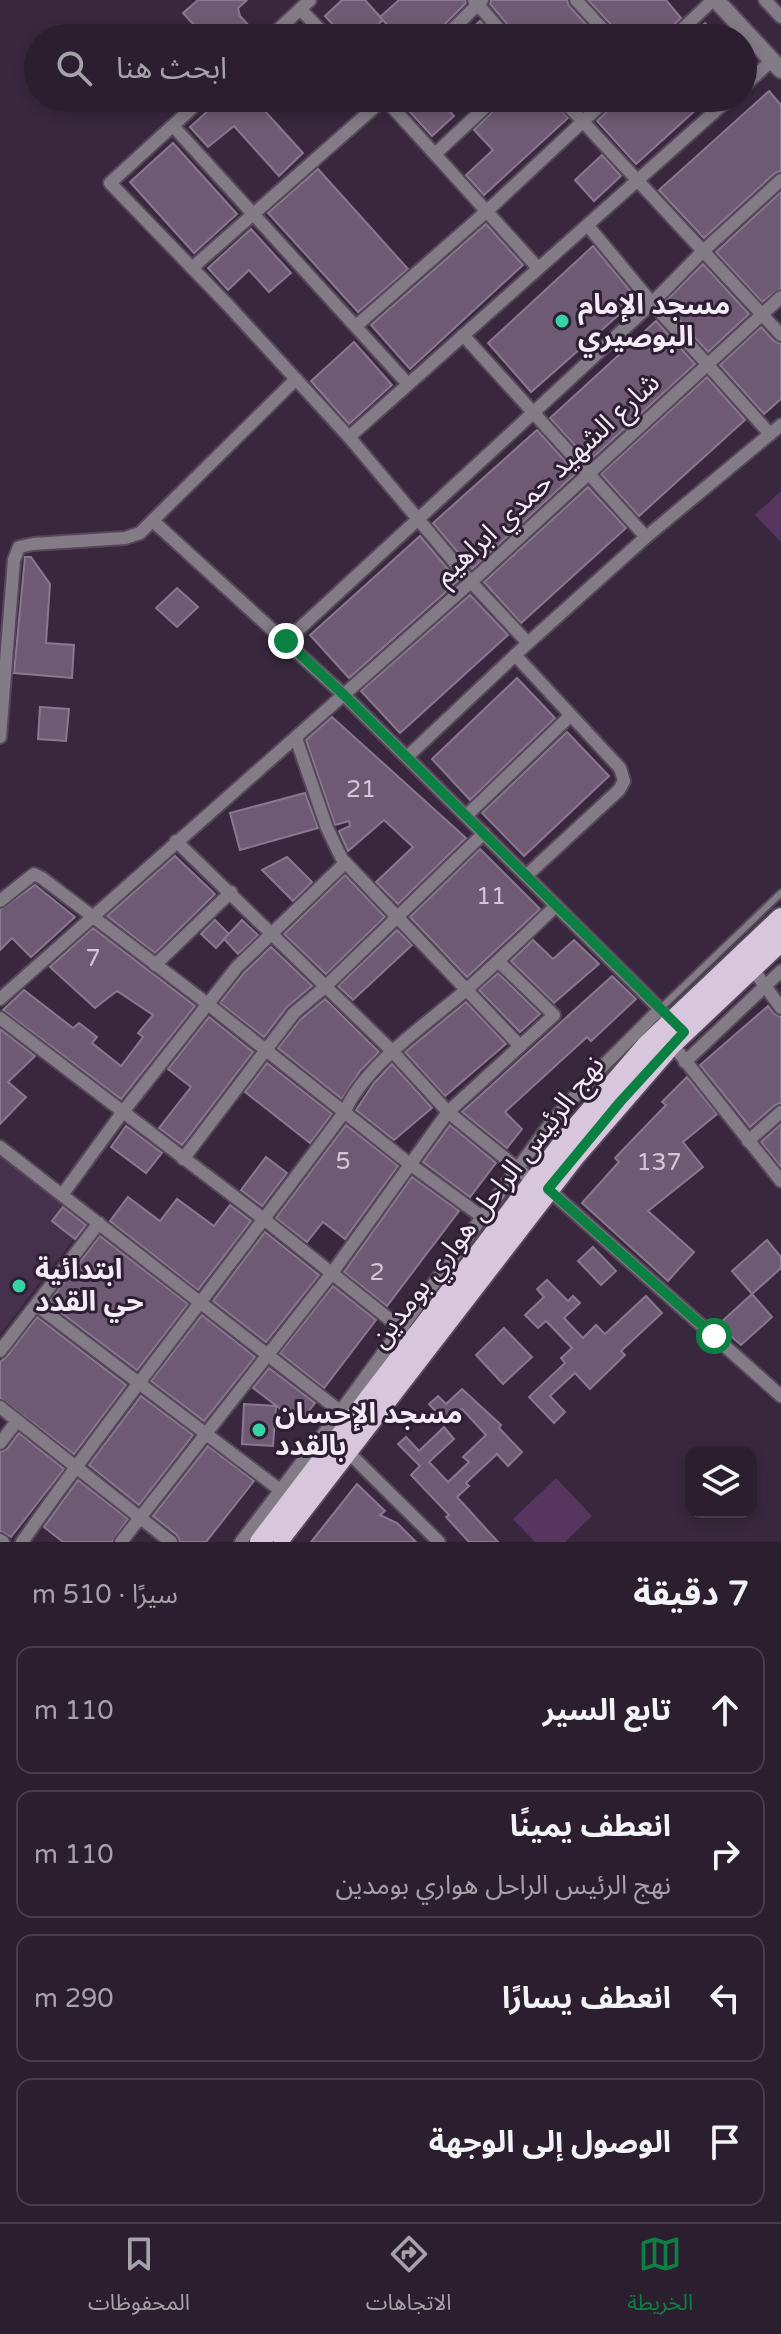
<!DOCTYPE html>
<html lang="ar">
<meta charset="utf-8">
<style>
:root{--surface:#2b1e2e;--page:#372b3a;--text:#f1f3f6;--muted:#a6a2aa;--line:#473c4a;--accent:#0b8043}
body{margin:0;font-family:"Varela Round","Noto Sans Arabic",sans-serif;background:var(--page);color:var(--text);direction:rtl}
.controls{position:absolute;right:24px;bottom:24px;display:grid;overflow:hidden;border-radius:16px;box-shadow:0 4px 12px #0003}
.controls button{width:72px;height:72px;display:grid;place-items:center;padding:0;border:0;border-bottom:2px solid var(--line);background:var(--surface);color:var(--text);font:40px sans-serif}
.stop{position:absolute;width:24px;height:24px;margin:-18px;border:6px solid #0b8043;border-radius:50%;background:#fff}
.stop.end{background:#0b8043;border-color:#fff;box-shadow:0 2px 8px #0008}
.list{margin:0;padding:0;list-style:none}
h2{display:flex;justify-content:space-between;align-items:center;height:104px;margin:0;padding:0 32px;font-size:34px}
h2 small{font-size:26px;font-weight:400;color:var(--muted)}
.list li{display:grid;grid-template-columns:52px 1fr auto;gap:24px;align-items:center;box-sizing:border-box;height:128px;margin:0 16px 16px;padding:0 16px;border:2px solid var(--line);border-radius:16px}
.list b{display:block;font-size:30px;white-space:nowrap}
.list p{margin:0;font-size:26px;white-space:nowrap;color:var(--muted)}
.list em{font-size:26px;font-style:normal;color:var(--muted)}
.icon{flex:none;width:44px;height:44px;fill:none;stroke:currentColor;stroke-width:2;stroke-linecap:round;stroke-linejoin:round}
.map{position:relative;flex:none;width:781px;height:1542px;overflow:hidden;direction:ltr}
.search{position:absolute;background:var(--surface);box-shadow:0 4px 12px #0003;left:24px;right:24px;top:24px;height:88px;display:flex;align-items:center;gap:20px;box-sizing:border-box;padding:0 28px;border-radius:44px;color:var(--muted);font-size:30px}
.sheet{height:680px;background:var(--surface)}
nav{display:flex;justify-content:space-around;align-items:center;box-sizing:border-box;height:112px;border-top:2px solid var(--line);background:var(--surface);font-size:22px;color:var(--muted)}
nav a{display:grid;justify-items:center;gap:4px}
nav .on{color:var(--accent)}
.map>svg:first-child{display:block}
</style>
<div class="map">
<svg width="781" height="1542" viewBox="0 0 781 1542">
<rect width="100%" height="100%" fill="#39283d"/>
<polygon fill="#45314b" points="0,1156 86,1223 0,1334"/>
<g fill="#56355f">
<polygon points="781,491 781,542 755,515"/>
<polygon points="556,1478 592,1516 565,1542 535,1542 513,1519"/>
</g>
<g fill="#6e5b73" stroke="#8a7790" stroke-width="2">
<polygon points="198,0 247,0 238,8 240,16 260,38 206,38 183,13"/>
<polygon points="342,0 365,0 383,20 363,38 345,38 325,16"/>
<polygon points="399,0 465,0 466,3 431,38 399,38 380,17"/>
<polygon points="491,0 567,0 569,6 599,38 516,38 514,32 490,4"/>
<polygon points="588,0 666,0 681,18 667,31 664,38 620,38 618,32"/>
<polygon points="480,21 495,38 461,38"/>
<polygon points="705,23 719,38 686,38 694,32"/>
<polygon points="769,91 781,105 781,171 775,173 704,238 659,190"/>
<polygon points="222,98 253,98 303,153 279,176 234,126 208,147 190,127"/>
<polygon points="397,98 437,98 454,116 432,136"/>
<polygon points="506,98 552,98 568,118 484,195 466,175 493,150 474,130"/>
<polygon points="617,98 709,98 636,164 597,121 614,105"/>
<polygon points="173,143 237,214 194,253 130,182"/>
<polygon points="602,155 621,176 594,201 575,180"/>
<polygon points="318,169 408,269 358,312 268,213"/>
<polygon points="781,192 781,288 762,302 716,252"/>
<polygon points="486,224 523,265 410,369 371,325"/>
<polygon points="251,229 291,273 269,292 249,270 228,290 208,268"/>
<polygon points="593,246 637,299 531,392 488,343"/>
<polygon points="703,264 749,314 708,352 664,303"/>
<polygon points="656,321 695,364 589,461 550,418"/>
<polygon points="761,327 774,341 781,344 781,399 764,414 720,365"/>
<polygon points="354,342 392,385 349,424 311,381"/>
<polygon points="707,377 745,420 639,516 601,474"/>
<polygon points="537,430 576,473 472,569 433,523"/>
<polygon points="588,487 626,528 521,623 484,582"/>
<polygon points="420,536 458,581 349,678 310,635"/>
<polygon points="25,557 31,557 50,584 46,643 74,645 72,678 14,673"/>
<polygon points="177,588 198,607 177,627 156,608"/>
<polygon points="470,595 508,635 400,733 361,691"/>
<polygon points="517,678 555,718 470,800 432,759"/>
<polygon points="40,707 69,709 66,741 38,739"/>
<polygon points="332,717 466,838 398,904 376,882 413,847 384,820 348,851 339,831 350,826 349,821 335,825 306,740"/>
<polygon points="567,732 609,776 524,856 482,813"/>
<polygon points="305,793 318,828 240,850 230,813"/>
<polygon points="480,849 540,909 467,977 410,917"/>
<polygon points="175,856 215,894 155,953 107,916"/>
<polygon points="287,857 312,882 293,901 262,870"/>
<polygon points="345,875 385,917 326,974 284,934"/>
<polygon points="35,885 75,917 31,957 12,938 0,950 0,910"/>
<polygon points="215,920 229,934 216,948 201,934"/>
<polygon points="242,920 258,935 238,954 224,939"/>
<polygon points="93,928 195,1006 121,1099 3,1010 24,990 73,1028 79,1023 97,1037 92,1043 121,1066 143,1037 138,1033 153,1015 117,991 95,1008 50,967"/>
<polygon points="397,930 412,945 353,1000 338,986"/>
<polygon points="533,940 553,959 574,940 599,964 554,1003 511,961"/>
<polygon points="271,947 312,986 287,1007 264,1037 220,1003 244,973"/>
<polygon points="498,973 540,1014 520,1032 479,990"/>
<polygon points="612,976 636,999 591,1041 587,1037 505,1112 522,1129 507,1148 462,1112"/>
<polygon points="325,999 379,1052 360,1071 342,1099 278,1048 301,1019"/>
<polygon points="466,1002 506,1044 445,1096 405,1052"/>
<polygon points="768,1006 774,1014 781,1017 781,1103 775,1105 750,1127 700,1065"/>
<polygon points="209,1017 253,1052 182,1145 159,1128 191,1087 168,1069"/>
<polygon points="0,1029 35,1056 8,1082 26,1097 0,1124"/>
<polygon points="267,1063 332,1114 310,1143 245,1092"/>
<polygon points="392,1064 432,1108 394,1140 356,1110 374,1083"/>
<polygon points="687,1077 717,1114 683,1142 703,1167 648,1211 694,1252 668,1281 582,1203 619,1162 615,1158 666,1105 662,1102"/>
<polygon points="781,1124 781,1167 761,1142"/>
<polygon points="346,1125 398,1166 345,1239 323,1222 307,1242 276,1218"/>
<polygon points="450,1125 496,1163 470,1197 423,1162"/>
<polygon points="126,1126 162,1153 146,1173 111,1147"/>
<polygon points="266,1157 287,1173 262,1206 241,1190"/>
<polygon points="412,1177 459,1211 387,1306 344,1272"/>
<polygon points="128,1197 160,1221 177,1199 214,1226 230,1205 251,1221 198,1290 110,1221"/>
<polygon points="63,1207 86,1225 75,1239 52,1221"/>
<polygon points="265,1232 319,1275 266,1342 213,1301"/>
<polygon points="100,1236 188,1304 137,1370 48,1303"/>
<polygon points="767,1240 781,1257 781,1268 752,1294 732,1271"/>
<polygon points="593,1247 616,1271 601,1285 578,1261"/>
<polygon points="547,1280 568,1301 573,1296 580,1303 564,1318 583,1338 596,1325 605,1334 646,1296 662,1313 621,1351 625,1355 590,1389 575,1373 550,1396 565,1412 554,1423 529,1397 565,1363 561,1358 572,1348 546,1321 538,1328 525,1315 544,1297 537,1289"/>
<polygon points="333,1286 376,1320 324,1388 280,1353"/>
<polygon points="752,1294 772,1317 741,1345 718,1325"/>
<polygon points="202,1315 255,1357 204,1421 151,1381"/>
<polygon points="37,1317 126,1385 74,1454 0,1398 0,1362 7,1356"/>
<polygon points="504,1328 532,1357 503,1384 476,1355"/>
<polygon points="269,1368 315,1403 299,1423 253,1388"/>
<polygon points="462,1389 501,1425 499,1428 522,1452 508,1466 497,1454 466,1483 469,1486 457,1497 498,1542 469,1542 446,1517 449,1515 411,1475 420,1466 398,1444 406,1437 419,1451 444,1427 454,1439 429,1462 448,1482 469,1462 463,1457 486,1435 462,1409 447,1423 429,1404 438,1396 446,1404"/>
<polygon points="141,1396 193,1435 139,1505 89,1465"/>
<polygon points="244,1404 276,1406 273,1446 242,1444"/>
<polygon points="19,1433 64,1469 11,1537 0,1531 0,1452 7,1449"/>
<polygon points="208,1446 254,1481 206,1542 180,1542 177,1535 153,1516"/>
<polygon points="78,1480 128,1519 112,1542 63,1542 44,1527"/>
<polygon points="357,1484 385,1511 380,1515 397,1523 416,1542 311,1542"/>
</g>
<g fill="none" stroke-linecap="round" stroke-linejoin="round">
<g stroke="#57475b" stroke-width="10">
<polyline id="service" points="660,1009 781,893"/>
</g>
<g stroke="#57475b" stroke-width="16">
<g id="minor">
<polyline points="474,0 507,38"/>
<polyline points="576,0 611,38"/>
<polyline points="765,0 781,17"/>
<polyline points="300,9 328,38"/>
<polyline points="269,38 310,0"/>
<polyline points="444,38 482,0"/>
<polyline points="673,38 713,0"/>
<polyline points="743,87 772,60"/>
<polyline points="203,98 110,183 227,304 349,437"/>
<polyline points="384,98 538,268"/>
<polyline points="561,98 781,335"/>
<polyline points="173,126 407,383"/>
<polyline points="435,154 495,98"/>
<polyline points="588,226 652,303 770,434"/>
<polyline points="192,268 385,98"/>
<polyline points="356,326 487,211 608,98"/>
<polyline points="463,335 646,537"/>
<polyline points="153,521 344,695 676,1025"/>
<polyline points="286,641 652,303 702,252 781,180"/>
<polyline points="528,643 471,582 349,437 730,98"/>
<polyline points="516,656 620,768 624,781 619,790 527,875"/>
<polyline points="0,737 14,560 19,547 33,544 125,538 140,533 296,379"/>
<polyline points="296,738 327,828 342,859 520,1046"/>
<polyline points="407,757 528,643 646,537 781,425"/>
<polyline points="466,816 570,716"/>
<polyline points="176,841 393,1052 448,1112 533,1181"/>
<polyline points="0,901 34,874 42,878 209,1005 411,1165 485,1219"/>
<polyline points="155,965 231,892"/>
<polyline points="752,968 781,1008"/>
<polyline points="0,999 471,582 781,297"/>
<polyline points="0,1018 265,1220 408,1334"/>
<polyline points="672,1044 781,1181"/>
<polyline points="685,1062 781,971"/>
<polyline points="748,1141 781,1112"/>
<polyline points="0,1147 345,1415"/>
<polyline points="183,1159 294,1013 325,987 484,833"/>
<polyline points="548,1189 781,1396"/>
<polyline points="62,1195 122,1113 237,967 345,863"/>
<polyline points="36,1305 284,1493"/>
<polyline points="0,1351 99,1223"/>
<polyline points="0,1407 171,1542"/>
<polyline points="0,1443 17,1421"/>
<polyline points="348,1452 439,1542"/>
<polyline points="0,1540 3,1542"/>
<path d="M22 1542C125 1396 238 1256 345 1111 366 1064 427 1024 466 990 497 963 526 934 556 906"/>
<polyline points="121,1542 332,1273 448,1112 554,1015 498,961"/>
<polyline points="241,1542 340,1412 553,1120 601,1068 660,1009"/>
</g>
</g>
<g stroke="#57475b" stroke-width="20">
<polyline id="tertiary" points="716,0 781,70"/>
</g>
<g stroke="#57475b" stroke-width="24">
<g id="primary">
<polyline points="282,1536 575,1156 672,1044 781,941"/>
<polyline points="260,1542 566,1139 647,1045 781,918"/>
</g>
</g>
<use href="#service" stroke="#837b86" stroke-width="6"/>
<use href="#minor" stroke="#837b86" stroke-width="12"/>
<use href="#tertiary" stroke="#837b86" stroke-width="16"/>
<use href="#primary" stroke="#d8c6dd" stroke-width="20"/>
</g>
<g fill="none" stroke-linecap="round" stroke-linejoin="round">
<polyline stroke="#0b8043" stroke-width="10" points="286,641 344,695 684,1032 620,1102 548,1189 714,1336"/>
</g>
<g fill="#35d4a7" stroke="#2e1e33" stroke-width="3">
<circle cx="562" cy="321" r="8"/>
<circle cx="19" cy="1286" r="8"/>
<circle cx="259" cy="1430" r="8"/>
</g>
<g text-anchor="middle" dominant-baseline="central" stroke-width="6" stroke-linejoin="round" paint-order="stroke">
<g font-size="24" fill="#d3c6d7">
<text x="361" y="789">21</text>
<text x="491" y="896">11</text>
<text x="93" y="958">7</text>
<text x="343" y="1161">5</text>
<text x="659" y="1162">137</text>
<text x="377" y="1272">2</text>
</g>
<g font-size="28" font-weight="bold" fill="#f5eaf8" stroke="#2e1e33" text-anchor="start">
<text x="578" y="305">مسجد الإمام<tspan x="578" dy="32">البوصيري</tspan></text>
<text x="35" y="1270">ابتدائية<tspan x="35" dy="32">حي القدد</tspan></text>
<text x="275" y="1414">مسجد الإحسان<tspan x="275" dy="32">بالقدد</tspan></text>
</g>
<g font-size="28" fill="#f5eaf8" stroke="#2e1e33">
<text transform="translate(547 479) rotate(-43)">شارع الشهيد حمدي ابراهيم</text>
<text transform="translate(487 1202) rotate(-52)">نهج الرئيس الراحل هواري بومدين</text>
</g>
</g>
</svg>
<div class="controls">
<button><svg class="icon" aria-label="layers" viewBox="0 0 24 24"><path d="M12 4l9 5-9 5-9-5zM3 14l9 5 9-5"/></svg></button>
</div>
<div class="stop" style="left:714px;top:1336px"></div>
<div class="stop end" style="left:286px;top:641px"></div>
<div class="search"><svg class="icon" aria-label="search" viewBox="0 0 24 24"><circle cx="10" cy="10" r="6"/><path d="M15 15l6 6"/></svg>ابحث هنا</div>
</div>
<section class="sheet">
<h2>7 دقيقة<small>سيرًا · 510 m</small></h2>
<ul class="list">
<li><svg class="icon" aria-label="ahead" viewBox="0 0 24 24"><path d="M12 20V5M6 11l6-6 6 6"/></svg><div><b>تابع السير</b></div><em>110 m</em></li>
<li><svg class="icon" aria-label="right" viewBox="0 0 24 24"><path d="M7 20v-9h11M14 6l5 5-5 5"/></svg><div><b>انعطف يمينًا</b><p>نهج الرئيس الراحل هواري بومدين</p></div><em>110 m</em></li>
<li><svg class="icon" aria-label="left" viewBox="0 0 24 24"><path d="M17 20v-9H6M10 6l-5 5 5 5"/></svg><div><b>انعطف يسارًا</b></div><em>290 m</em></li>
<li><svg class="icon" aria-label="arrive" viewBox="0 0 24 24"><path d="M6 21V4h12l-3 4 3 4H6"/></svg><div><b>الوصول إلى الوجهة</b></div></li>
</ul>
</section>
<nav>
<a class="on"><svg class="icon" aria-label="map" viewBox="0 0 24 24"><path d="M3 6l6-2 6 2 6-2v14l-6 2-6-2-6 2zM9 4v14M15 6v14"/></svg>الخريطة</a>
<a><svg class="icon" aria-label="directions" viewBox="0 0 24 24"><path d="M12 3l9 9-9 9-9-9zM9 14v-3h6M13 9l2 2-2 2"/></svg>الاتجاهات</a>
<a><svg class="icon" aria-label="saved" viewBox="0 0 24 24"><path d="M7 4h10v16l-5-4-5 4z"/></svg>المحفوظات</a>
</nav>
